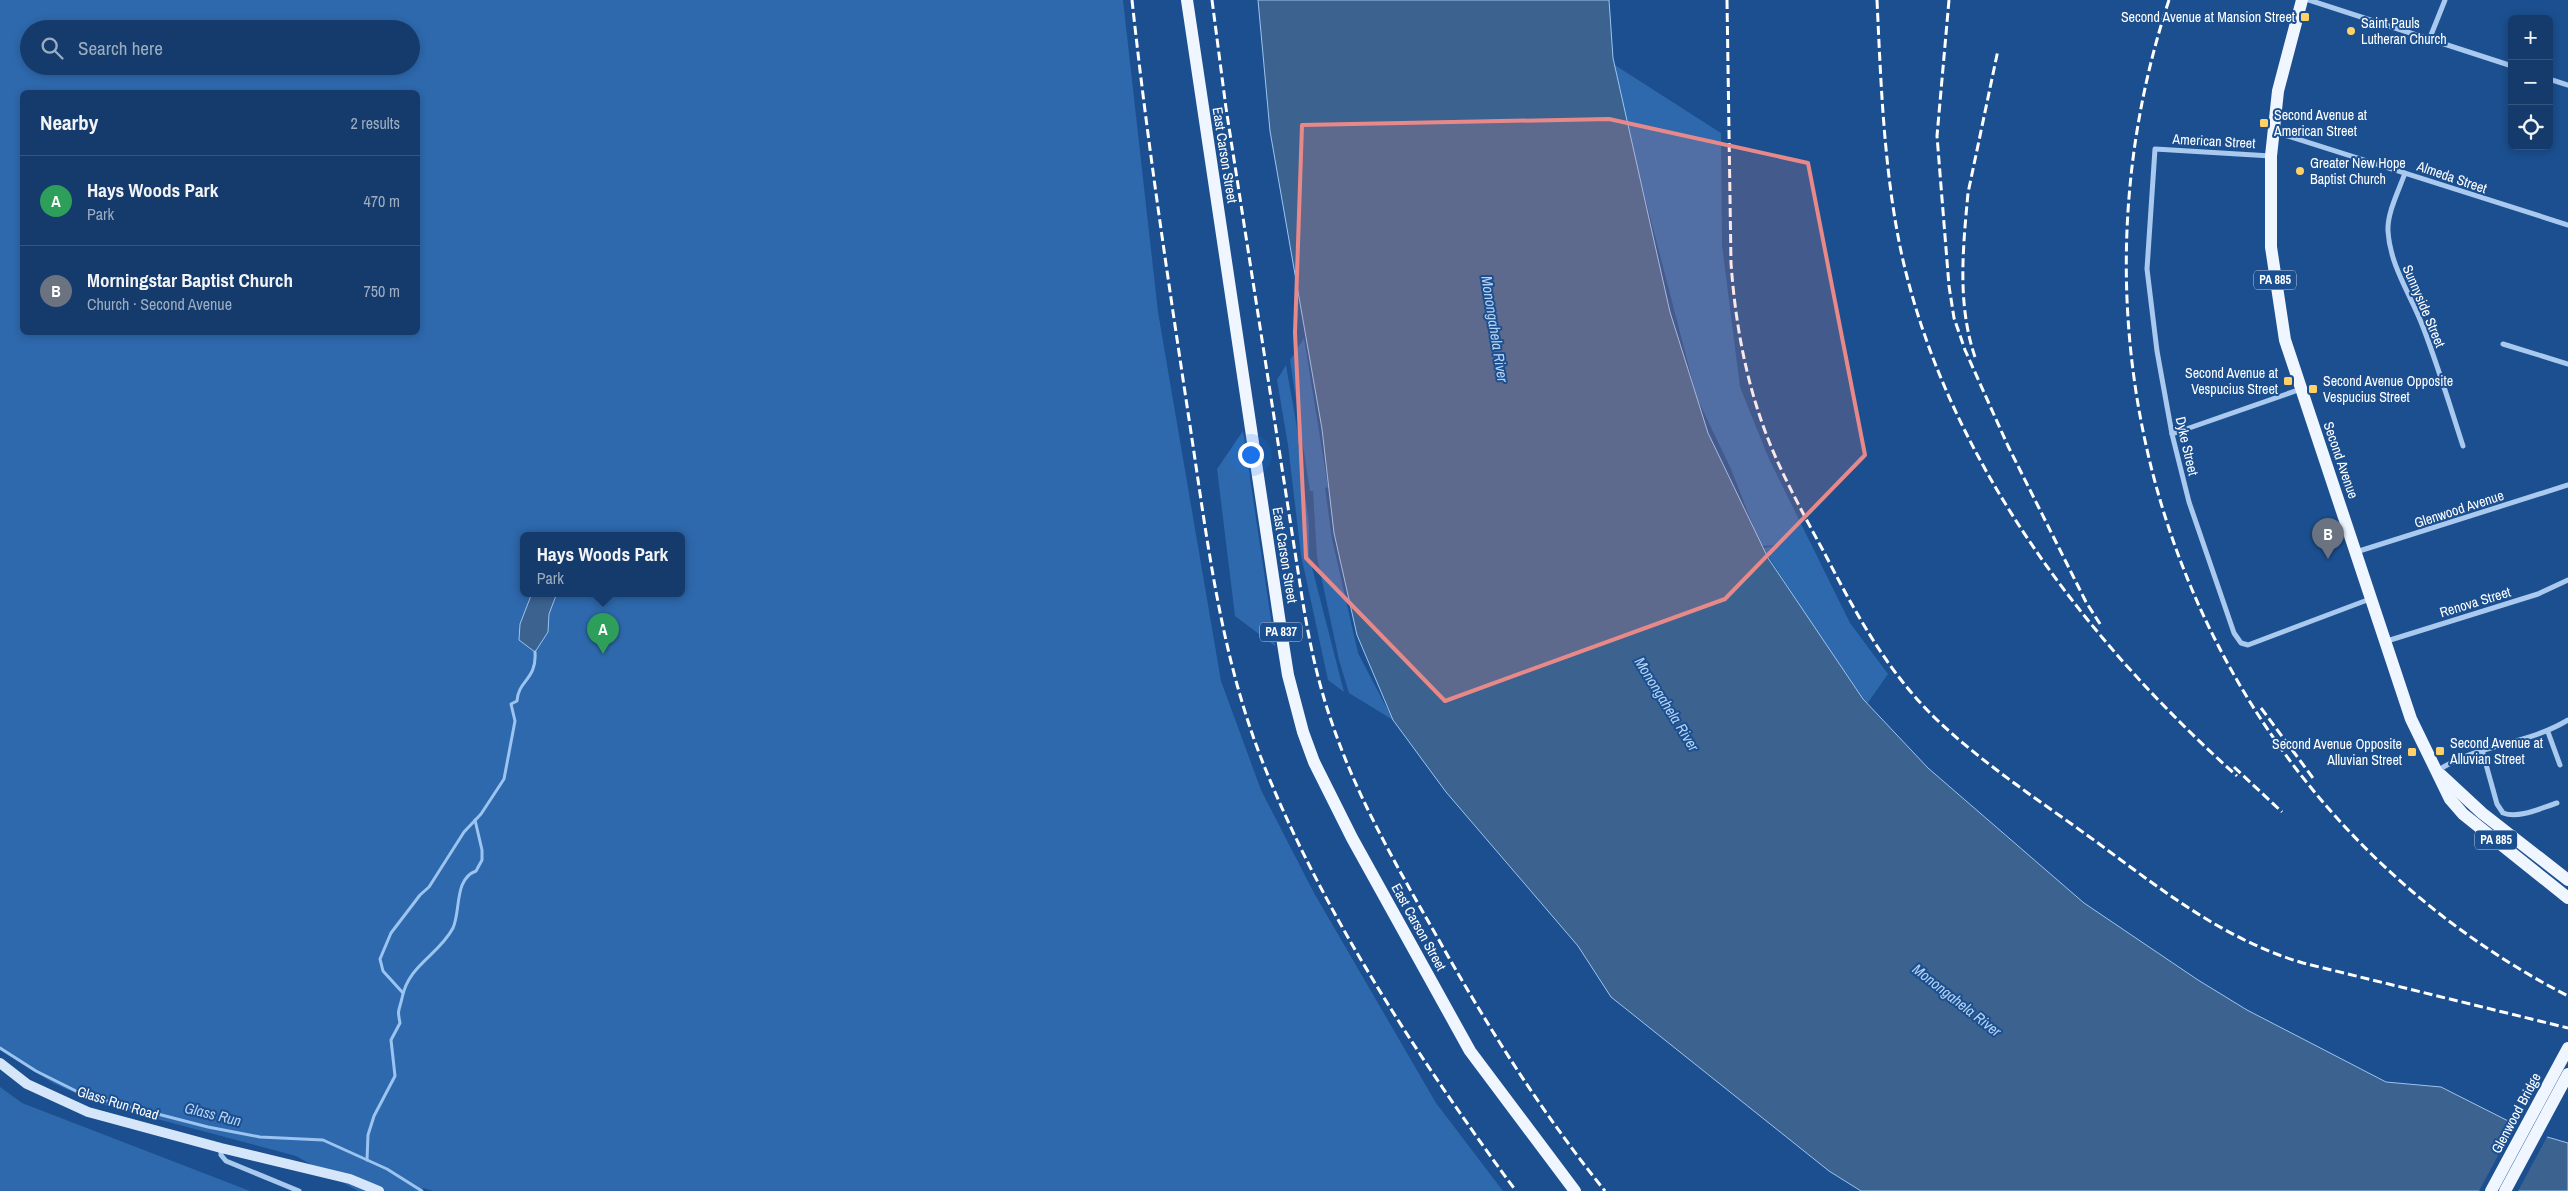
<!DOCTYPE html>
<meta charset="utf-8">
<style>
:root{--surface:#143b6b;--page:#214673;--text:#f1f3f6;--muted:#9dadc1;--line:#33557e;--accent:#bca0f2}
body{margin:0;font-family:"Archivo Narrow",sans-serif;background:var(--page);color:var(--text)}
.controls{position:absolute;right:15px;top:15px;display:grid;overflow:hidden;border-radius:8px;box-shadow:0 2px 8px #0003}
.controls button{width:45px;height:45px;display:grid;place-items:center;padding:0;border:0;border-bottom:1px solid var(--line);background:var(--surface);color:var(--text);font:25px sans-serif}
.you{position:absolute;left:1250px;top:454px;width:18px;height:18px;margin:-12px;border:4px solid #fff;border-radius:50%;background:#1a73e8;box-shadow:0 0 0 8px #1a73e833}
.badge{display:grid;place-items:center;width:32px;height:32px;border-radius:50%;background:var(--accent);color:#fff;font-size:16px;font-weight:700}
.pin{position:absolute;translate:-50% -41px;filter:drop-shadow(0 1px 2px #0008)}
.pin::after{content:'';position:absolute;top:26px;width:18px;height:15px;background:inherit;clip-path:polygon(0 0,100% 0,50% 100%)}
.popup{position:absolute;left:520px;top:532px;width:165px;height:65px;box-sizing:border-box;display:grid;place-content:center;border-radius:8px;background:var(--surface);filter:drop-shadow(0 1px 4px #0005);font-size:16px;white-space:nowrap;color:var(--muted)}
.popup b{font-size:19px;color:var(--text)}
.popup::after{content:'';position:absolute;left:50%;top:100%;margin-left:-10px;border:10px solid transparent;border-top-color:var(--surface)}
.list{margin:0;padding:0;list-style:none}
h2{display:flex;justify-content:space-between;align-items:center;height:65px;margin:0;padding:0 20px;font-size:21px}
h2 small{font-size:16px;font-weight:400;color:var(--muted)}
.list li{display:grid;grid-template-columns:32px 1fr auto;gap:15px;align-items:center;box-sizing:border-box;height:90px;padding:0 20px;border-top:1px solid var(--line)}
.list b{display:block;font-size:19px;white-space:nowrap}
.list p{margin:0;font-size:16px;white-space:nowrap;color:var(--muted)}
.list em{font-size:16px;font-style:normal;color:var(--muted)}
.icon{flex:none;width:28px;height:28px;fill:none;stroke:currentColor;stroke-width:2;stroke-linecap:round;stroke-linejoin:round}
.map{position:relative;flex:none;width:2568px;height:1191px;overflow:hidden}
.search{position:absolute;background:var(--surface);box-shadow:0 2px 8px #0003;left:20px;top:20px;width:400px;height:55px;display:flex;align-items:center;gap:12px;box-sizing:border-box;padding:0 18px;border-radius:28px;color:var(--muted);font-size:19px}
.panel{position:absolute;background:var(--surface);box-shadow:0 2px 8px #0003;left:20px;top:90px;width:400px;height:245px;border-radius:8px}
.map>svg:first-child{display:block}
</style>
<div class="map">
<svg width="2568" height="1191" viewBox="0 0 2568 1191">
<rect width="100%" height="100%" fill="#1b4f8f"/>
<g fill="#2e69ad" fill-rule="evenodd">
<path d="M0 0H1123L1158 312 1221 681 1261 790 1314 893 1436 1103 1503 1191H433L423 1188 421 1191H358L296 1156 97 1103 53 1083 0 1050ZM29 29H411V66H29ZM22 92H418V332H22ZM524 535H682V593H524Z"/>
<polygon points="1610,62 1721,133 1722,245 1740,387 1769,459 1850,623 1888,674 1867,704 1814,627 1763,548 1784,545 1761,546 1731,469 1697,398"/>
<polygon points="1304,338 1328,487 1325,488 1332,539 1358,653 1393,720 1349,693 1339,660 1317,557 1313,491 1310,491 1290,360"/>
<polygon points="1286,365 1300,445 1298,445 1309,524 1309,556 1344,692 1328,680 1301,555 1288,445 1277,380"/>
<polygon points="1243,431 1275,646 1235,616 1217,469"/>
<polygon points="0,1087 22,1103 250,1191 0,1191"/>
</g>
<g fill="#3c6290" stroke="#9cc4f0">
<polygon points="1258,0 1609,0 1613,58 1670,312 1708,433 1768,558 1863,699 1928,768 2084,903 2198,980 2247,1010 2386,1082 2441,1087 2530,1132 2568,1143 2568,1191 1861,1191 1829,1171 1611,997 1578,946 1446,792 1393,720 1357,635 1334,533 1322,429 1270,131"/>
<polygon points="532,593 557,593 549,614 548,632 535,652 519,640 520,624"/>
</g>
<polygon fill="#1b4f8f" points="2516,1122 2548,1135 2518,1191 2479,1191"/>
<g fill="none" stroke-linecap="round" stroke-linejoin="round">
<g stroke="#9cc4f0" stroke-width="3">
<path d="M403 993 383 971 380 959 391 933 420 895 429 887 464 832 481 814 504 779 515 721 511 704 517 701C518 680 537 680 535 652"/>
<polyline points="0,1048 36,1071 84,1095 208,1127 260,1137 323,1140 387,1169 422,1191"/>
<path d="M367 1160 368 1135 374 1116 395 1076 391 1040 400 1023C397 1008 399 1012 402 998 409 964 438 956 453 928 461 910 454 879 476 871L482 860V850L475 820"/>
</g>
<g stroke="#a9c9ee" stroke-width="5">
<polyline points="2309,0 2512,66"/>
<polyline points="2429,40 2445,0"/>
<polyline points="2549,79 2568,85"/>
<polyline points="2275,132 2568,225"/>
<polyline points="2271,156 2155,149 2147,269 2157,351 2172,434 2189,502 2234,633 2241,643 2248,645 2370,599"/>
<path d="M2405 173C2399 190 2387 213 2388 231 2390 266 2411 295 2423 327 2438 366 2450 406 2463 446"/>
<polyline points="2503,344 2568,364"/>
<polyline points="2172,434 2301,389"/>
<polyline points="2356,552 2568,485"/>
<polyline points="2387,641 2538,594 2568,580"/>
<polyline points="2548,732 2560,765"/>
<path d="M2482 750 2497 804 2503 813C2519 819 2541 808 2557 803"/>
<path d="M2437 771C2477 744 2527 745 2568 720"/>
<polyline points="221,1148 221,1155 226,1161 299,1191"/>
</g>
<polyline stroke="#d6e6fa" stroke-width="10" points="0,1063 27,1084 88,1112 221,1148 350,1179 379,1191"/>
<g stroke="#f0f6ff" stroke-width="12">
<polyline points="1187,0 1282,637 1288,675 1303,732 1314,762 1352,838 1470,1051 1575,1191"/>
<polyline points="2302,0 2278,91 2271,156 2271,247 2285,340 2411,719 2450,799 2463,814 2568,898"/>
<polyline points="2441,775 2482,813 2568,880"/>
<polyline points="2491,1191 2568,1048"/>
<polyline points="2505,1191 2568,1074"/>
</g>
<g stroke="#fff" stroke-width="3" stroke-dasharray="9 4" stroke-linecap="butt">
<path d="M1132 0C1147 140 1168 279 1189 419 1207 537 1220 657 1265 768 1325 917 1421 1062 1516 1191"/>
<path d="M1212 0 1226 108 1302 597C1309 641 1318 684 1333 726 1359 802 1400 872 1440 942 1489 1029 1542 1113 1605 1191"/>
<path d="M1727 0 1731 263C1735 320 1745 377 1765 431 1781 474 1804 515 1826 556 1856 614 1887 671 1935 718 1984 765 2043 803 2098 843 2163 891 2225 940 2303 963L2568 1028"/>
<path d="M1877 0C1881 85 1884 173 1902 256 1948 460 2084 639 2237 776"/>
<polyline points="1949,0 1937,136 1949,286 1954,318 1965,350 2008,446 2086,602 2102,627"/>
<path d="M2169 0C2042 384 2205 809 2568 996"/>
<path d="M1975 357C1957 304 1963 248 1968 193L1998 50"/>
<polyline points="2261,708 2313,778"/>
<polyline points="2234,767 2282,812"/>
</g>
</g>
<path fill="#e88989" fill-opacity="0.2" stroke="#e88989" stroke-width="4" stroke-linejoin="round" d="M1609 119 1808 163 1865 455 1725 599 1445 701 1306 558 1295 333 1302 125Z"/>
<g fill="#ffd166" stroke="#1b4f8f" stroke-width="2">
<rect x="2300" y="12" width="10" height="10" rx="2.5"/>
<circle cx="2351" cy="31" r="5"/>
<rect x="2259" y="118" width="10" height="10" rx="2.5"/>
<circle cx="2300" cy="171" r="5"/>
<rect x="2283" y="376" width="10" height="10" rx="2.5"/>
<rect x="2308" y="384" width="10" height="10" rx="2.5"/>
<rect x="2435" y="746" width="10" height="10" rx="2.5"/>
<rect x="2407" y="747" width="10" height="10" rx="2.5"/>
</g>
<g text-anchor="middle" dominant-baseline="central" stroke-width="4" stroke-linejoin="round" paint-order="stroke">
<g fill="#1b4f8f" stroke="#bbcadd" stroke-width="1">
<rect x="2254" y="270.5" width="42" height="19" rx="4"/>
<rect x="1260" y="622.5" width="42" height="19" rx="4"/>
<rect x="2475" y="830.5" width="42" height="19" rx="4"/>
</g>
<g font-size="12" font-weight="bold" fill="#fff">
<text x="2275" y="280">PA 885</text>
<text x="1281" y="632">PA 837</text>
<text x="2496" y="840">PA 885</text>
</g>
<g font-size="14" fill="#fff" stroke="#1b4f8f" text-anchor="start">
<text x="2295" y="17" text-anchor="end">Second Avenue at Mansion Street</text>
<text x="2361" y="23">Saint Pauls<tspan x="2361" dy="16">Lutheran Church</tspan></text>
<text x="2274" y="115">Second Avenue at<tspan x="2274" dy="16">American Street</tspan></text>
<text x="2310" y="163">Greater New Hope<tspan x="2310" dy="16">Baptist Church</tspan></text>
<text x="2278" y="373" text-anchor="end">Second Avenue at<tspan x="2278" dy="16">Vespucius Street</tspan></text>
<text x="2323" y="381">Second Avenue Opposite<tspan x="2323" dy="16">Vespucius Street</tspan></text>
<text x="2450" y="743">Second Avenue at<tspan x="2450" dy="16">Alluvian Street</tspan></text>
<text x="2402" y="744" text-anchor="end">Second Avenue Opposite<tspan x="2402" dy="16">Alluvian Street</tspan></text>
</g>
<g font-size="14" fill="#fff" stroke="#1b4f8f">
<text transform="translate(2214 141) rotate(3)">American Street</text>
<text transform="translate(1225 155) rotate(81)">East Carson Street</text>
<text transform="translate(2452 177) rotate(19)">Almeda Street</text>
<text transform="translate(2424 306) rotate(67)">Sunnyside Street</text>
<text transform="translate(2187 446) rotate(77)">Dyke Street</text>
<text transform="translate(2341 460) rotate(71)">Second Avenue</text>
<text transform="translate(2459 509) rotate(-18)">Glenwood Avenue</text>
<text transform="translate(1285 555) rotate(81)">East Carson Street</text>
<text transform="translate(2475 602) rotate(-17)">Renova Street</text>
<text transform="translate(1419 927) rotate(61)">East Carson Street</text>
<text transform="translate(118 1103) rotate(17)">Glass Run Road</text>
<text transform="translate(2516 1113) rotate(-62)">Glenwood Bridge</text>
</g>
<g font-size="15" font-style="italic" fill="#b5d3f5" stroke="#1b4f8f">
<text transform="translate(1495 329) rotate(81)">Monongahela River</text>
<text transform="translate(1667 704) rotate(58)">Monongahela River</text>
<text transform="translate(1957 1000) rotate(38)">Monongahela River</text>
<text transform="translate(213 1114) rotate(14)">Glass Run</text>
</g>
</g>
</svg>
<div class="controls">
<button>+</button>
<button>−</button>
<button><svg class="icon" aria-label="locate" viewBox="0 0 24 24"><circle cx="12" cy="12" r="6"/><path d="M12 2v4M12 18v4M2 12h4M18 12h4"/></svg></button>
</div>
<div class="you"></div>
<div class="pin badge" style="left:603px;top:654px;background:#2e9e5b">A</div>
<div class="popup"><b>Hays Woods Park</b>Park</div>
<div class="pin badge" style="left:2328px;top:559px;background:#6b7280">B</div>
<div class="search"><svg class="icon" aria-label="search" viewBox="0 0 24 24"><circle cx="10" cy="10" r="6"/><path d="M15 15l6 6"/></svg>Search here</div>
<section class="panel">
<h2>Nearby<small>2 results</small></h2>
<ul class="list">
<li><span class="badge" style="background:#2e9e5b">A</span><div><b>Hays Woods Park</b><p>Park</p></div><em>470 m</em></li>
<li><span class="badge" style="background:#6b7280">B</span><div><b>Morningstar Baptist Church</b><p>Church · Second Avenue</p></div><em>750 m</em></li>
</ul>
</section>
</div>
